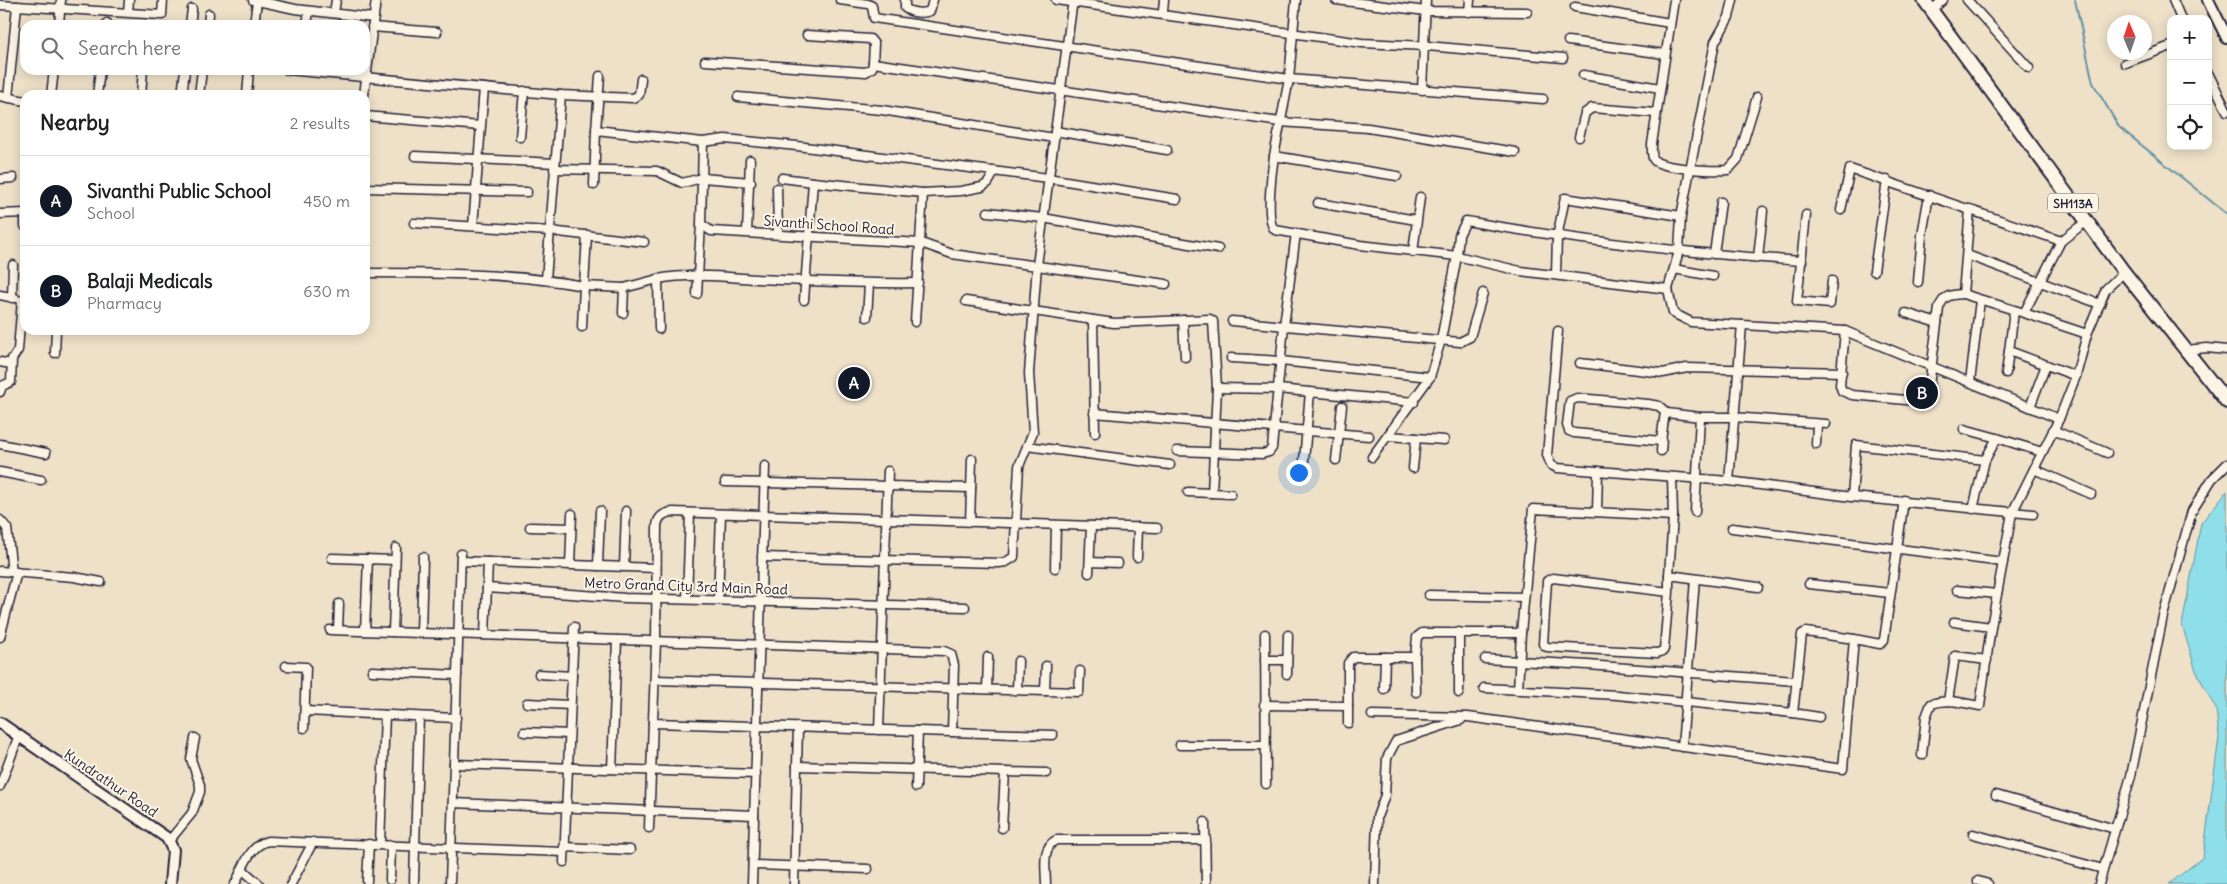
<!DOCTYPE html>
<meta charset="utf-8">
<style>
:root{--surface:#fff;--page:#f6f6f6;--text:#202124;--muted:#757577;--line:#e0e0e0;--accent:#111827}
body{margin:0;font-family:Delius,sans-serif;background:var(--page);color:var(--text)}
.controls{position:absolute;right:15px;top:15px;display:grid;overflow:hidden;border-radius:10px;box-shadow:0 2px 12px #0003}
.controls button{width:45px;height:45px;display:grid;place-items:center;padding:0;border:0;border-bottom:1px solid var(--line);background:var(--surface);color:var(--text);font:25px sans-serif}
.compass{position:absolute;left:2107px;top:15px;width:45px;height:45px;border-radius:50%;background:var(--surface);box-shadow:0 2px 12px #0003;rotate:358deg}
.you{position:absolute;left:1298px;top:472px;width:18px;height:18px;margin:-12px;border:4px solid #fff;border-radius:50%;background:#1a73e8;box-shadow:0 0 0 8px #1a73e833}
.badge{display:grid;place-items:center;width:32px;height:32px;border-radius:50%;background:var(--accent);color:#fff;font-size:16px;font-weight:700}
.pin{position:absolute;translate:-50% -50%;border:2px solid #fff;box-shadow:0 1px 5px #0006}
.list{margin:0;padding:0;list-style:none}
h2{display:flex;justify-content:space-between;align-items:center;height:65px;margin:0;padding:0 20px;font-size:21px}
h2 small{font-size:16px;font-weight:400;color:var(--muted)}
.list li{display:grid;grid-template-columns:32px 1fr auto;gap:15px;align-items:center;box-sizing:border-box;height:90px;padding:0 20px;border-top:1px solid var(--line)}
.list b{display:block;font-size:19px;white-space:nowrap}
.list p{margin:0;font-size:16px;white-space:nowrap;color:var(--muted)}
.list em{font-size:16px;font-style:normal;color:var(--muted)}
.icon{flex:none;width:28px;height:28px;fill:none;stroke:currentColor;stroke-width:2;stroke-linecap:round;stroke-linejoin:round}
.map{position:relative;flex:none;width:2227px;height:884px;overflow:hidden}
.search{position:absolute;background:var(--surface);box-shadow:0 2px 12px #0003;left:20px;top:20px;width:350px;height:55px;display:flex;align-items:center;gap:12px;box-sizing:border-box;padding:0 18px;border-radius:15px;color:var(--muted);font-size:19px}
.panel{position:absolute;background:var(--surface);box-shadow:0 2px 12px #0003;left:20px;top:90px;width:350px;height:245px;border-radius:15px}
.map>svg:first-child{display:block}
</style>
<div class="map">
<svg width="2227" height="884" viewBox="0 0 2227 884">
<rect width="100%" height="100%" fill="#efe1c8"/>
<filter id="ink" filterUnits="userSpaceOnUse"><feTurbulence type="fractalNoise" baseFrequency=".02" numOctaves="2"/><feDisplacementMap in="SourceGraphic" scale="10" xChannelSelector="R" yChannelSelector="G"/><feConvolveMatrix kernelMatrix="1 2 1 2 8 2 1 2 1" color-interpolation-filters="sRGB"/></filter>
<g filter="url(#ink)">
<polygon fill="#8edfe9" stroke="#6393a3" points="2227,491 2227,884 2169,884 2203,857 2219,737 2216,709 2196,671 2182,625 2201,523"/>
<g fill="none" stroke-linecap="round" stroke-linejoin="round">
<polyline stroke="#6393a3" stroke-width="2" points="2075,0 2093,83 2119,127 2227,214"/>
<g stroke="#22223b" stroke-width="11">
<g id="minor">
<polyline points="253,0 295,9 374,18"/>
<polyline points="840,0 868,4 872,6 874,18 1289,79 1543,99"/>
<path d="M905 0V8C911 13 923 14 930 11L933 0"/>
<polyline points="1056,0 1362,43 1427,46 1563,58"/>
<polyline points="1296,0 1289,79 1274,156 1397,176"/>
<polyline points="1336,0 1426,11 1527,12"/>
<path d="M1674 0 1652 144C1652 149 1651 156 1654 160 1662 169 1715 171 1728 170L1738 159 1757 97"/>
<polyline points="1733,0 1729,17 1715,42 1681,216 1679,251 1668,289 1673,313 1691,322 1845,331 2059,419"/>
<polyline points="1967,0 2029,68"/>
<polyline points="2173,0 2181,19"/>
<polyline points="0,5 162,15 163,0"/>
<polyline points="1575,7 1670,23"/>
<polyline points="1932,10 1943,0"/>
<polyline points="1163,11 1164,0"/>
<polyline points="128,12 129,0"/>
<polyline points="1469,12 1470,0"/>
<polyline points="334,13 336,0"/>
<polyline points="59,25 61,0"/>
<polyline points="106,25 107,23"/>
<polyline points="190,25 192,9"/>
<polyline points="208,25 209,14"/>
<polyline points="254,25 257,1"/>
<polyline points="307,25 309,11"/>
<polyline points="372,27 437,32"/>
<polyline points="807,35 870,39 874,44 873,63 1280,122 1368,128 1515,152"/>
<polyline points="1568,41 1665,54"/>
<polyline points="705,61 866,72 872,68 873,63"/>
<polyline points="2125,63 2171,46"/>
<polyline points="287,70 561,95 633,98 639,95 641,79"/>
<polyline points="2208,73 2227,111"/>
<polyline points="1583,75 1660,88"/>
<polyline points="600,76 596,130 703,142 725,139 797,146 1048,178 1177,199"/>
<polyline points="1422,90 1426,0"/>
<polyline points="51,95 54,70"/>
<polyline points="97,95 100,70"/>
<polyline points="141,95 143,70"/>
<polyline points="182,95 185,70"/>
<polyline points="199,95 202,70"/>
<polyline points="247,95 249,70"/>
<polyline points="364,95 376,0"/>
<polyline points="0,96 25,101"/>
<polyline points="738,97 882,110 1054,138"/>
<polyline points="8,98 17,6"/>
<polyline points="365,116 480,126"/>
<polyline points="1055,131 1167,150"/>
<polyline points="520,137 524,91"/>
<polyline points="1579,137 1585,113 1592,108 1656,113"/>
<polyline points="703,142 701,224 711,231 921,243 952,254 1166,284"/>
<polyline points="415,156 555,163"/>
<path d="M1274 156C1272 169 1265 222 1275 230L1360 245 1457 256 1520 271 1668 289"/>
<polyline points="554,169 657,171 682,183 702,178 751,182"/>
<polyline points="782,178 813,182"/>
<polyline points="0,179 13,178"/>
<polyline points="594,185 596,130"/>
<polyline points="365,188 527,192"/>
<polyline points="777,188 778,233"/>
<polyline points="1318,203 1416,220"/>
<polyline points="1970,209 1963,294 2024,313"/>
<polyline points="1841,210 1850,169 2061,241 2024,313 2087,334"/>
<polyline points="988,212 1043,218 1218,249"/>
<polyline points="25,213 25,226"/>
<polyline points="0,214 25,213"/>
<polyline points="1806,215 1797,301 1830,304 1832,281"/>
<polyline points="414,223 550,231 644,242"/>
<polyline points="473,226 484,88"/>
<polyline points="747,232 750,160"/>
<polyline points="587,235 584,286 624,288 658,279"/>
<polyline points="2061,241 2087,221"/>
<polyline points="1413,252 1420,197"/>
<polyline points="1714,254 1721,202"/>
<polyline points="1967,255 2100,304"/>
<polyline points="1758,258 1763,211"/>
<polyline points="1674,269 1713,276"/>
<polyline points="1874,271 1887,180"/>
<path d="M365 273C438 273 513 273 584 286L582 327"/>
<polyline points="1556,275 1557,237 1565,198 1681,216"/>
<polyline points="546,279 561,95"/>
<polyline points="1918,282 1922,235 1929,195"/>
<polyline points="697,294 701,224"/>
<polyline points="0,295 15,298"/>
<polyline points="12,298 13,265"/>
<polyline points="804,300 813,182 923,193 961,191 982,187 988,183 995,171"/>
<polyline points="966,301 1114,323 1210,319 1213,321 1217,388 1212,493 1188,492"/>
<polyline points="2014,311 2009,351 2076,376"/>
<polyline points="623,313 624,288"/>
<polyline points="1906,313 1937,323"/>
<polyline points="867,317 869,284"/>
<polyline points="1093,320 1095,433"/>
<polyline points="1183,320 1185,357"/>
<polyline points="1232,321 1460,342 1470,337 1483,293"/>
<polyline points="915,322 923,193"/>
<path d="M659 329 658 279C691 273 725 277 757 279 811 281 865 284 918 283"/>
<polyline points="1558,331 1547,455 1551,465 1557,468 1729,481 1852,497 2033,514"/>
<path d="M1845 331 1840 385 1842 391 1852 395 1927 402 1939 308C1944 295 1950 295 1963 294"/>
<polyline points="2185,350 2207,348 2227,350"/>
<polyline points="55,353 56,330"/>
<polyline points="1231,358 1281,361 1430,377"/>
<polyline points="0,362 11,364"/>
<polyline points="1580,363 1663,373 1687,368 1842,372"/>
<polyline points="2006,373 2009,351"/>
<polyline points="1970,382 1980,300"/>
<polyline points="1217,388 1278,389 1414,402"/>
<polyline points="0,392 2,386 11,382 12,359 18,350 22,300"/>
<polyline points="2030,407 2046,365"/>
<polyline points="1665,412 1661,441 1574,433 1569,431 1567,425 1570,401 1577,398 1648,404 1659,406 1667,413 1700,417"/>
<polyline points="1094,413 1369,436"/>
<polyline points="1964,429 1997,438"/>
<polyline points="2053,430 2107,453"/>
<polyline points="1388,436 1444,440"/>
<polyline points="0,444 46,453"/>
<polyline points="1816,444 1817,424"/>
<polyline points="1027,446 1170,465"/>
<polyline points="1177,451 1262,454 1269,452 1272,448 1284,326 1296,233"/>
<polyline points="1661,451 1662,440"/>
<path d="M1372 457 1430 377 1441 340 1457 256 1459 235 1466 221C1578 241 1689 253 1802 261"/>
<polyline points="1336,460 1342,406"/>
<polyline points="1304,461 1310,392"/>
<polyline points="1413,468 1416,438"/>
<polyline points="2034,469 2091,494"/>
<polyline points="0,472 41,480"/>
<polyline points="1672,477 1673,516 1669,575 1758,587"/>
<polyline points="1729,481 1742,325"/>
<polyline points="725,482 971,488"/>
<polyline points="1212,493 1231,494"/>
<polyline points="1852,497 1856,445 1985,460"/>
<polyline points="1973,509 1985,460 1997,438 2042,452"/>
<polyline points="1597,512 1598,471"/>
<polyline points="1695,512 1700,417 1733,417 1826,424"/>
<polyline points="0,520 7,528 12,572"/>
<polyline points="970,522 972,459"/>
<polyline points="530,527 571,528"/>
<polyline points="1732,528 2003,562"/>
<polyline points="762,557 999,563 1006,562 1014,557 1019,466 1033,432 1029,373 1037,265 1073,0"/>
<polyline points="1137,557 1138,527"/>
<polyline points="332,558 395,560"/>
<polyline points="461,561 656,568"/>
<polyline points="1090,562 1118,563"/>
<polyline points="570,565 572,514"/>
<polyline points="598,566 600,511"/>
<polyline points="624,567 626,511"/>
<polyline points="1055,568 1056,525"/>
<polyline points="0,571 74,577 101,582"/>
<polyline points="1089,573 1091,526"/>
<polyline points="1669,575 1669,592 1664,649 1663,651 1657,653 1547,647 1543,644 1547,581 1553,578 1669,592"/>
<polyline points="1809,584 1890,593"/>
<polyline points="487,588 625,598 965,607"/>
<polyline points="1957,590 1997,594"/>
<polyline points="1429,595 1524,597"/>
<polyline points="687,599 690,513"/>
<polyline points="718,600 721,514"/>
<polyline points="1954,622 1991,627"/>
<polyline points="330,630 944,651 951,654 954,665 952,732"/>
<polyline points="338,630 339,604"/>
<polyline points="365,631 368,559"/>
<polyline points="393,632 396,548"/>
<polyline points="1459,632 1459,693"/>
<polyline points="421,633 423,557"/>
<polyline points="1265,634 1266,784"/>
<polyline points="485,635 488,562"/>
<polyline points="0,637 17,572"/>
<polyline points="1415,657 1416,692"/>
<polyline points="1485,659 1588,665 1796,681"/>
<polyline points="1265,660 1287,660"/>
<polyline points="286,666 306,667 304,728"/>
<polyline points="372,671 457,675"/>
<polyline points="539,674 572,676"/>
<polyline points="1287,674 1288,635"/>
<polyline points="655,680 1079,692 1080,671"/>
<polyline points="1484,688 1617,695 1793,713 1802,634 1806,632 1854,639"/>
<polyline points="987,689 988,657"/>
<polyline points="1384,689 1385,657"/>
<polyline points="1017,690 1018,661"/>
<polyline points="1518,690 1521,633"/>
<polyline points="1045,691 1046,666"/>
<polyline points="1948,701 1955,656 1987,660"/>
<polyline points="527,703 570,705"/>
<polyline points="1264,705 1348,706"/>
<polyline points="305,711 456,718"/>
<polyline points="1793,713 1819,717"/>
<polyline points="1372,715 1468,717 1843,769 1854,639 1880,644 1884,640 1904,500"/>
<polyline points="653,723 1053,735"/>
<polyline points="1348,723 1348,663 1353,657 1415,657 1417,637 1422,633 1521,633 1533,509 1673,516"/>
<polyline points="879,730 888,471"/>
<polyline points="524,732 569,734"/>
<polyline points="1180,745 1265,745"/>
<polyline points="1682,747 1695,579"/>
<path d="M1922 755 1926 717 1931 704C1948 698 1963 703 1980 706L1991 627 2012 513 2059 419 2076 376 2087 334 2106 289 2124 272"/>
<polyline points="454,764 756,774"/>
<polyline points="797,766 1046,773"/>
<polyline points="612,769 617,640"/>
<polyline points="0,786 19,735"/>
<polyline points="916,787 918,731"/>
<polyline points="1996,795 2115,829"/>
<polyline points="453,803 754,815"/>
<polyline points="1205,822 1206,884"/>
<path d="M649 828 656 641 657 526C658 517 663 513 673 512L1157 528"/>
<polyline points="1002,828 1005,772"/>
<polyline points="1973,834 2103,869"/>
<polyline points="169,841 192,813 200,792 200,785 191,759 195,738"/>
<polyline points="380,844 385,715"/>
<polyline points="564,847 630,850"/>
<polyline points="564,862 574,627"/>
<polyline points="753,865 868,869"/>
<polyline points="243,870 259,884"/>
<polyline points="390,880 391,845"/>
<polyline points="367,881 369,844"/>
<polyline points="414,881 419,717"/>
<polyline points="1978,881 1988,884"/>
<path d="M235 884C243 869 249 845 268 841L564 852"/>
<polyline points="291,884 313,842"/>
<polyline points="450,884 461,554"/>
<polyline points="752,884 765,466"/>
<polyline points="794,884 798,727"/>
<path d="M1046 884C1046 869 1041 848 1056 840H1206"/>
<polyline points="1375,884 1377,817 1385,795 1387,758 1396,741 1461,720"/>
<polyline points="2099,884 2131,776 2163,616 2192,511 2212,479 2227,464"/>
</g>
</g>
<g stroke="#22223b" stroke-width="14">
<g id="tertiary">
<polyline points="2208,0 2227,38"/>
<polyline points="0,723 167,838 173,850 170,884"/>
</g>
</g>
<g stroke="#22223b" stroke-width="16">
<polyline id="primary" points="1924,0 2124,272 2227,402"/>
</g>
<use href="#minor" stroke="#fcf5e5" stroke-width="8"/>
<use href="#tertiary" stroke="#fcf5e5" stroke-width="10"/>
<use href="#primary" stroke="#fcf5e5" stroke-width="12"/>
</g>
</g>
<g text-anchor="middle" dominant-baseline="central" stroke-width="4" stroke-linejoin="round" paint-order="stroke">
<rect fill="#fcf5e5" stroke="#63616e" stroke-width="1" x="2048" y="193.5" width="50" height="19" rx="4"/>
<g font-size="12" font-weight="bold" fill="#22223b">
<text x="2073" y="203">SH113A</text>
</g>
<g font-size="14" fill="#22223b" stroke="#fcf5e5">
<text transform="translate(829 225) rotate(4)">Sivanthi School Road</text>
<text transform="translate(686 586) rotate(2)">Metro Grand City 3rd Main Road</text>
<text transform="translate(111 783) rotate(34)">Kundrathur Road</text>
</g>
</g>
</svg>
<div class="controls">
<button>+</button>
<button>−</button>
<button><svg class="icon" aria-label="locate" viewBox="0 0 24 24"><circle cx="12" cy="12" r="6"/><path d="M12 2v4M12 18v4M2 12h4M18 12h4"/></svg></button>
</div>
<svg class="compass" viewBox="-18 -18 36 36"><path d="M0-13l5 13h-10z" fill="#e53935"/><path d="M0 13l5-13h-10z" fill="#757577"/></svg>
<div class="you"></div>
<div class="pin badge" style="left:854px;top:383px">A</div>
<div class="pin badge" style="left:1922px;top:393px">B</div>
<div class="search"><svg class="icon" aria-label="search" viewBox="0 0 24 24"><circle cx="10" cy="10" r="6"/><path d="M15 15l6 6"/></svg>Search here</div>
<section class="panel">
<h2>Nearby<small>2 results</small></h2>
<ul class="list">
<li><span class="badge">A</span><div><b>Sivanthi Public School</b><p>School</p></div><em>450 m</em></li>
<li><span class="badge">B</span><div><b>Balaji Medicals</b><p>Pharmacy</p></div><em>630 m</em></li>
</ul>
</section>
</div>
